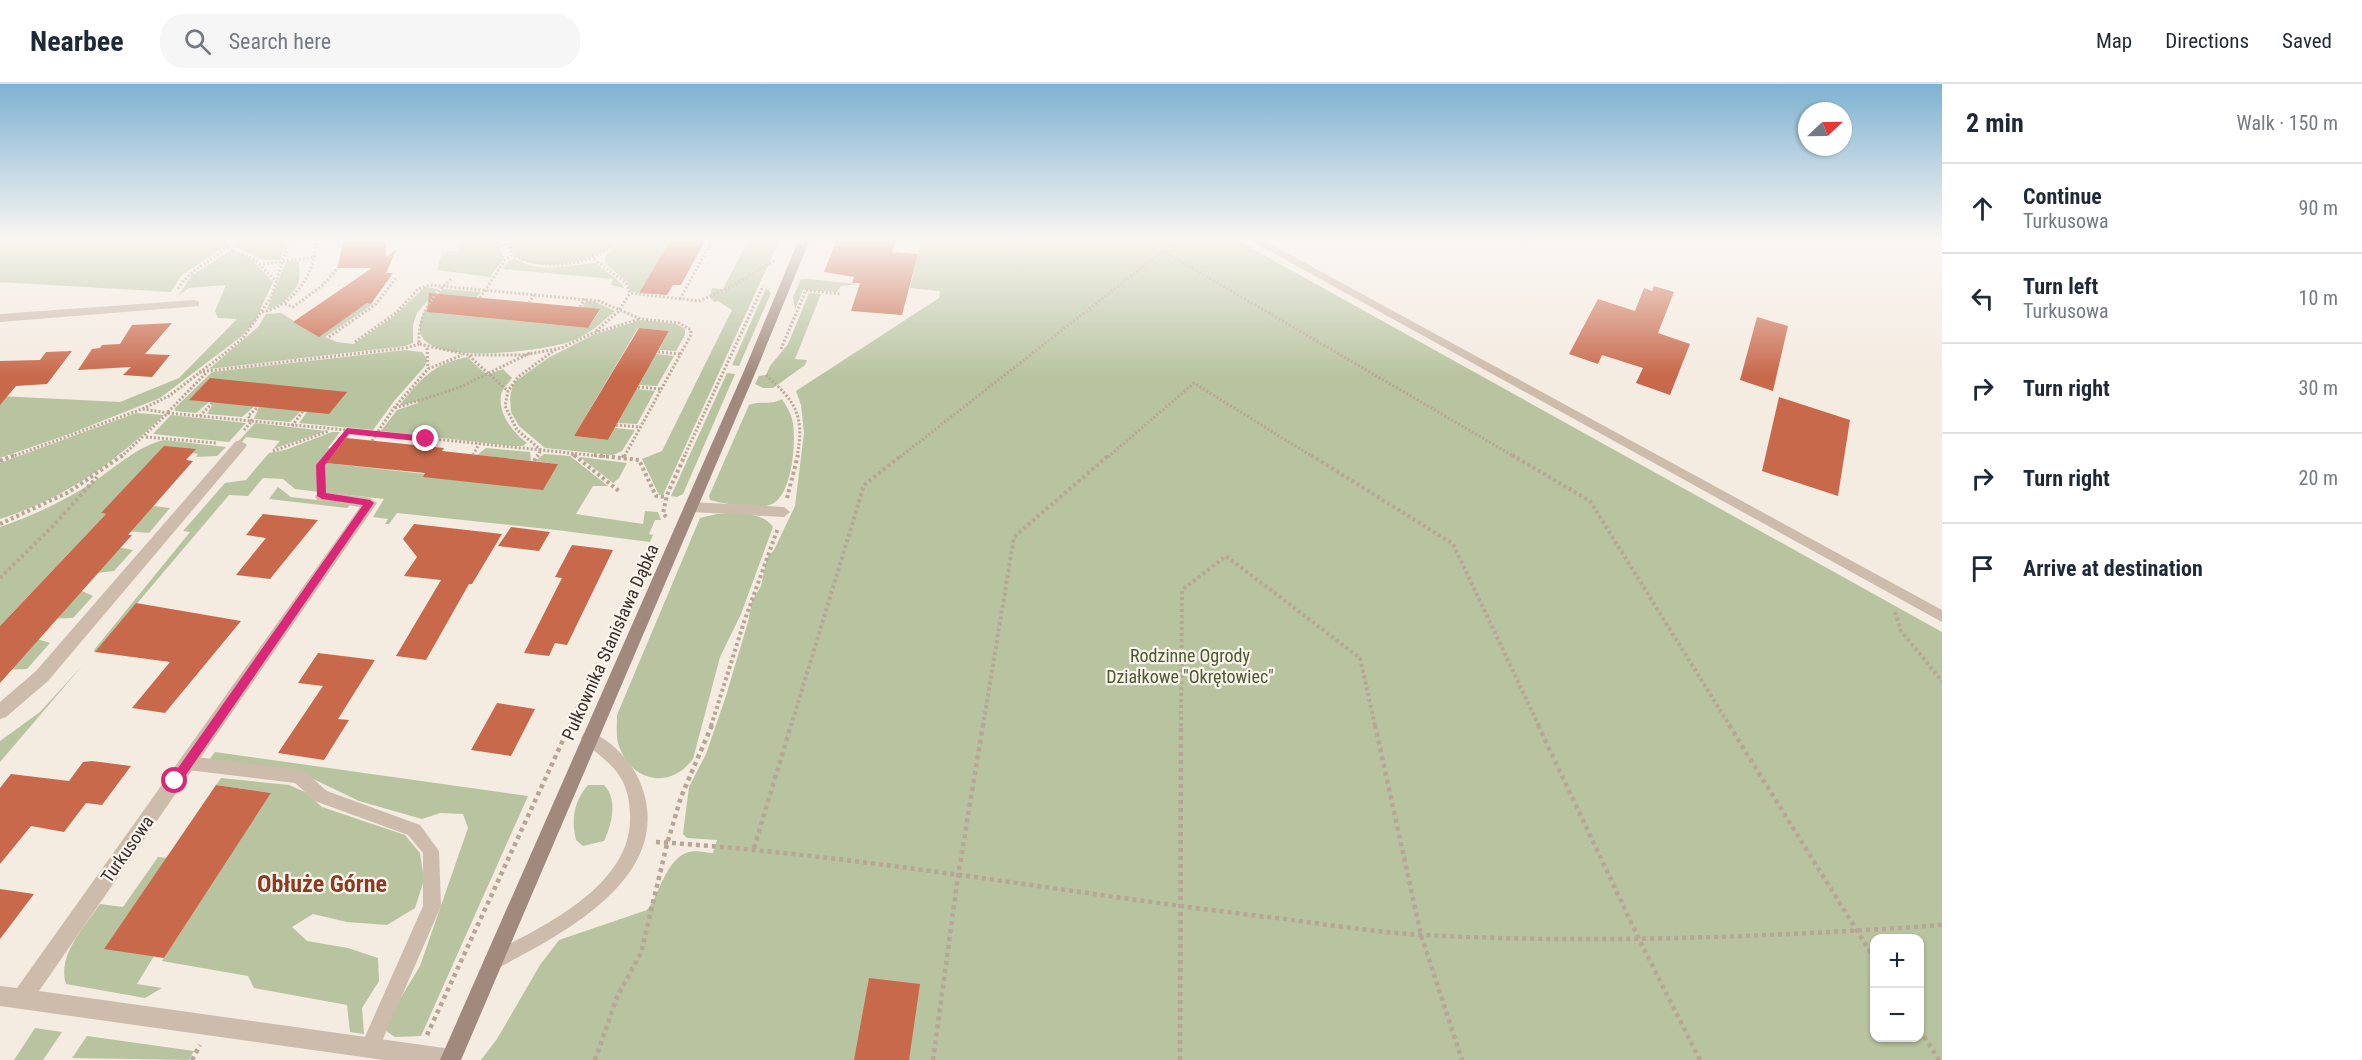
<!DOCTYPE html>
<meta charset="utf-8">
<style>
:root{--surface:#fff;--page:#f6f6f7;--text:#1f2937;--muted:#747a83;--line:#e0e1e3}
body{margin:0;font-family:"Roboto Condensed",sans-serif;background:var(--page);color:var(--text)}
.controls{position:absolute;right:18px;bottom:18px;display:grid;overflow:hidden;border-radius:12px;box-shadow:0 2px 4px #0004}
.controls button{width:54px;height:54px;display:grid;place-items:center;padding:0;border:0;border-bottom:2px solid var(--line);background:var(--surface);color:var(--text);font:30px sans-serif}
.compass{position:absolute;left:1798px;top:18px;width:54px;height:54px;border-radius:50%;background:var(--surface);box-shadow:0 2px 4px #0004;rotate:68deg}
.stop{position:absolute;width:18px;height:18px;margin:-14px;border:4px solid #db2777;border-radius:50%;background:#fff}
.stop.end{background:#db2777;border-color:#fff;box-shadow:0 2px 6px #0008}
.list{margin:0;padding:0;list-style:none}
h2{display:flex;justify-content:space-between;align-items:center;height:78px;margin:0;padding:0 24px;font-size:26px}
h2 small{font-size:20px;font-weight:400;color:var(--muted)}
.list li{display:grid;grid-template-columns:39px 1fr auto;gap:18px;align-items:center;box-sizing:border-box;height:90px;padding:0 24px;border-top:2px solid var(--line)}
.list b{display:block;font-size:22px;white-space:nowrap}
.list p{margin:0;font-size:20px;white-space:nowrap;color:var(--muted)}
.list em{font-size:20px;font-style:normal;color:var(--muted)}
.icon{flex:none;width:33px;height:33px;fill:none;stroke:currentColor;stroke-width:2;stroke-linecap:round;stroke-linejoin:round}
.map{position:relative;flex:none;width:1942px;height:976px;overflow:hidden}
header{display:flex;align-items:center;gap:36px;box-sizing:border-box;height:84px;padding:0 30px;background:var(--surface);border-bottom:2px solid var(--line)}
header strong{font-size:28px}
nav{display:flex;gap:33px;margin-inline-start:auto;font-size:21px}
.search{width:420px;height:54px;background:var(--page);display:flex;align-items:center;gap:15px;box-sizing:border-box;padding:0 21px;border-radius:24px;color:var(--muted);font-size:22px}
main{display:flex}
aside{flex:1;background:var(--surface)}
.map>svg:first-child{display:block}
</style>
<header>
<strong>Nearbee</strong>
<div class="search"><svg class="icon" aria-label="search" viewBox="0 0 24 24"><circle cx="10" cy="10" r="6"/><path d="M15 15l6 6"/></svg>Search here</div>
<nav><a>Map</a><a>Directions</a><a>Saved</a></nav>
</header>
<main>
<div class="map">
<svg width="1942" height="976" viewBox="0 0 1942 976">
<rect width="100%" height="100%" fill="#f4ebe1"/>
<g fill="#b8c4a0" fill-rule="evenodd">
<polygon points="0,155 230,155 222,164 181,192 171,208 0,198"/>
<polygon points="236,155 287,155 280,176 263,176 232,161"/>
<polygon points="459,155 491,155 500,165 504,174 490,193 437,186 442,168 457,167"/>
<path d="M510 155H620C601 180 506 198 510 155Z"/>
<polygon points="626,155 671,155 639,209 630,207 627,198 605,179 605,172"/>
<polygon points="749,155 780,155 663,411 659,411 642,375 662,367 732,226 718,217 714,218 710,214 712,204 723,205"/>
<path d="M922 155H1235L1942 548V976H481L497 955 540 881 559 856 647 826C661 809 665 775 689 768 696 766 707 769 713 769L717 756 687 754 683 750 689 703 706 670 725 615 748 538 752 517 761 502 767 474 774 466 795 422 804 349 801 321 796 307 939 214 940 207 910 204ZM1874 854H1920V954H1874Z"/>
<polygon points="231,166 249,173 273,198 255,237 242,252 160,314 72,349 0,374 0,312 120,318 179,294 237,235 218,234 215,227 226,201 189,204 178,212 191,192"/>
<polygon points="514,175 531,182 547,184 596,179 622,200 624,204 611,201 613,195 503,185 508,178"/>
<path d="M299 177C299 183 300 192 299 197 296 209 279 224 267 225L286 178Z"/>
<polygon points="801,195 807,195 859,200 841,202 837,208 803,206 795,225 793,213"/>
<polygon points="425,203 438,205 417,229 413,241 413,259 405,262 209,285 258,243 266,230 281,229 319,252 367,219 373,220 325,253 337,258 354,260 394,232"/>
<polygon points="766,204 771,209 739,282 732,281"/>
<path d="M443 205 481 208 476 214 436 229 588 244 600 226 582 224 586 217 595 218 615 227C601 239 588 252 569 258 546 266 419 285 420 244 420 228 434 216 443 205Z"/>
<polygon points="809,209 821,210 795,275 807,276 805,281 773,304 763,304 755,300 759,292 766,291 770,282 788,260"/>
<polygon points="641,236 676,240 685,245 685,251 676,267 659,266 669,247 638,244 574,352 608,356 615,344 635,346 622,367 613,371 545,364 519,342 511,328 510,314 512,303 516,297 548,274 593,251"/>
<polygon points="405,266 422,268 427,275 425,282 395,316 373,346 299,339 307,328 209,318 196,329 175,327 175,324 212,288"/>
<polygon points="656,270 674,272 657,302 639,301"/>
<path d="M467 273 487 291 503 285 512 294C509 299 502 305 501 311 498 329 512 348 527 359L523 362H512L381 347 397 326 418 319 417 317 399 322C420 296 432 280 467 273Z"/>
<polygon points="727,289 735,290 683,410 677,413 671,412"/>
<polygon points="636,305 655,307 637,340 618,339"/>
<path d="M782 315C787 323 792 331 793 340 796 359 792 408 774 419 761 427 725 420 710 416L709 412 749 321C762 316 769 322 782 315Z"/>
<polygon points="214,318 255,322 242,333 207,330"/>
<polygon points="259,323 301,327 290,338 254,335"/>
<path d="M136 329 164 331C115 378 66 414 0 435V379Z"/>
<polygon points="171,331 246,339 229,358 153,350"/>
<polygon points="255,339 326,347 273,365 280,357 246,353 241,359 238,358"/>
<polygon points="332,348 340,348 328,364 331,365 318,381 320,408 295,405 283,395 263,394 248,412 229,411 95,569 94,566 190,448 183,447 225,399 246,396 269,369 285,366"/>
<path d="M164 356 226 363 217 372 196 373 198 370 192 369 195 366 101 429 106 430 0 542V443C32 432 64 417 92 399 115 384 137 362 164 356Z"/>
<polygon points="486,364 530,368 531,377 477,371"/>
<polygon points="544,370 570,372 608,402 593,402 576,430 643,440 645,427 658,428 661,436 655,436 649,450 653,451 650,458 556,446 397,429 389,440 385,440 388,435 373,433 384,415 323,408 323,383 326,379 425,390 424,393 558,380 535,377"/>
<polygon points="580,373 627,379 619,394 613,399"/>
<polygon points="278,403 291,413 351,420 347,424 269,415"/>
<polygon points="145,421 170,424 149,449 127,447"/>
<path d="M717 430C735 430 763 427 773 443L741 530 720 573 693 675C669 707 629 697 618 659 616 651 617 640 617 631L700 434Z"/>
<polygon points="113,462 133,466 114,487 88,490"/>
<polygon points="82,507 93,512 73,534 47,535"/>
<polygon points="31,553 50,559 27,585 0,586"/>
<polygon points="82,582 0,678 0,657 40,628"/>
<polygon points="215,668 528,712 421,952 395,953 386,947 386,938 420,882 468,744 463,730 440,729 422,735 359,717 309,693 209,676"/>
<polygon points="221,694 289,701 305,708 322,723 405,751 420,769 424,796 415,824 387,841 347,838 313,830 292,843 307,857 348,864 378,874 379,897 362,924 364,950 350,948 347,921 254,904 248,892 162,877 271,709 216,701"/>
<path d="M588 701H604C618 715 612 740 604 757L583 762 576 756C571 735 574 717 588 701Z"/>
<path d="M158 773 167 774 105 864 154 872 137 900 162 904 145 914 66 900C57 870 85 843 100 820L123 823Z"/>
<polygon points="35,944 62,948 43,976 14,976"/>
<polygon points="87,952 194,967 189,976 72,974"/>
</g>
<g fill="#c8694b">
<polygon points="344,155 385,155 386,173 396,166 386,189 393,189 371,220 367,219 319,253 293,238 372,184 337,184"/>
<polygon points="671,155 706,155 681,201 673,201 667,211 639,209"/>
<polygon points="837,155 896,155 892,168 918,170 902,231 851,227 860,199 852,199 854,193 824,188"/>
<polygon points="1654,202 1674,208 1658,249 1690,260 1670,311 1636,299 1643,284 1602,271 1598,280 1569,270 1598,215 1635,227 1644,204 1652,207"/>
<polygon points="429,209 483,214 600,225 588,244 427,228"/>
<polygon points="1757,233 1788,242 1773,307 1740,296"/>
<polygon points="172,239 145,270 170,271 152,293 123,291 131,283 78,286 92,265 100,264 102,261 120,260 132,241"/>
<polygon points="639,244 669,247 608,356 574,352"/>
<polygon points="72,267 47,300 16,302 0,321 0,277 40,276 46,268"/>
<polygon points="210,294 347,308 329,330 189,316"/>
<polygon points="1779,313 1850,336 1838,412 1762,387"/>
<polygon points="346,354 444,364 442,367 558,380 543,406 423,393 425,389 326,379"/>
<polygon points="164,362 196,365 186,376 193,377 128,451 132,451 0,599 0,542 106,430 101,429"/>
<polygon points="263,430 318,436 270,495 236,491 266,454 246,451"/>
<polygon points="414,440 502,450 472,500 469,500 426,576 396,572 441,496 404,492 417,473 403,455"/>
<polygon points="511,443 550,448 539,467 498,462"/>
<polygon points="572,461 613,466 567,561 555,559 549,572 524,569 562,494 555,493"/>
<polygon points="136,519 241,537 165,629 132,624 170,578 95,568"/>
<polygon points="318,569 375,576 338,635 349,636 324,676 278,669 323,602 298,599"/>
<polygon points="497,619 535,625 511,672 471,666"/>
<polygon points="92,677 131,682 102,721 86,719 64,748 31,742 0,780 0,704 11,690 69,697 83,678"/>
<polygon points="216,701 271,709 164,874 104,865"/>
<polygon points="0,805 34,810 0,855"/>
<polygon points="869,894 920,900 909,976 854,976"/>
</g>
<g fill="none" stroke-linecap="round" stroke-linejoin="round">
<g stroke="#b9a596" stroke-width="3" stroke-dasharray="2 2" stroke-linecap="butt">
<polyline points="494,155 500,161 507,161"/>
<path d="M507 155 512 172C552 187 590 182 623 155"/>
<polyline points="227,164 255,176 277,198"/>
<polyline points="1163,167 1179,155"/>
<polyline points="594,175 626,199 630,209 699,217 731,203 774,177"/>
<polyline points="263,180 315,173"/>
<path d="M451 195C430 214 418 231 419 260L469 271H524L561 264 591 250 640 235"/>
<path d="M178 205C191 182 219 176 233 155"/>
<polyline points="480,214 505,176 512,172"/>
<polyline points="680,215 713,155"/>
<polyline points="529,219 534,211"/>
<polyline points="285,220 293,223 323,201 338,184"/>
<polyline points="580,223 585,215"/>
<path d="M262 228C294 222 318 187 315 155"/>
<polyline points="596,247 619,227 630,209"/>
<polyline points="329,253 376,220 397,193"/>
<polyline points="355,258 397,228 418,205 430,201 599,217 641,235 679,239 691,246 691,251 624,373"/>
<polyline points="406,264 419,260"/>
<polyline points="427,264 428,285"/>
<polyline points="556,265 518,293 508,307 505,322 517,346 541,366 609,373"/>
<polyline points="781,265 806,206 841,210"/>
<polyline points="658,268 680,270"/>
<polyline points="469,272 508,307"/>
<polyline points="199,288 404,264"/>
<path d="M766 291C796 318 805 332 797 373"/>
<polyline points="638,303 661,305"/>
<polyline points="395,324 458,304 532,268"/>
<polyline points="168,328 207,288"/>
<polyline points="168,329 377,349 394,324 428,285 462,271"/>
<polyline points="200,332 213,318"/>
<polyline points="616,341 640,343"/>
<polyline points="292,342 303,327"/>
<polyline points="244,346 252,337 248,332 258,323"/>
<polyline points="146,353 216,359"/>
<polyline points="372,357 377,349 541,366 537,373"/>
<polyline points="273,367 329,347"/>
<polyline points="572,370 576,373"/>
<polyline points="473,371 479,360"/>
<polyline points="11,373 142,325 169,312 224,270 243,254 272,212 289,155"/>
<polyline points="121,373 168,329 143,325"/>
<polyline points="327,373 347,348"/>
<polyline points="684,373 763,202"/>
<polyline points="900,373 1163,167 1515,373"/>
<polyline points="1108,373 1194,299 1313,373"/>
</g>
<g stroke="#b9a596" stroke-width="4" stroke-dasharray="3 3" stroke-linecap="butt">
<polyline points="574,371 619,407"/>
<polyline points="594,371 639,376 656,412 666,413"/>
<polyline points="1311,371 1453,460 1539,642"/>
<polyline points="1512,371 1590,417 1730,642"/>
<polyline points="623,374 624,371"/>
<polyline points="0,377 15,371"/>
<polyline points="534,377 538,371"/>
<polyline points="321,397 320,381 328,371"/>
<polyline points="787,414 798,371"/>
<polyline points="666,433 663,429 667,411 685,371"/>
<polyline points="0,440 69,408 123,371"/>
<polyline points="0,494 55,440 97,393"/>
<polyline points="1895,528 1901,547 1942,597"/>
<polyline points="569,642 602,571"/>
<polyline points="711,642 744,538 778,444"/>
<polyline points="791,642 864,401 902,371"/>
<polyline points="983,642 1014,453 1109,371"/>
<polyline points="1181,642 1182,506 1226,472 1360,574 1375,642"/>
</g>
<g stroke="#b9a596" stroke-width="4.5" stroke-dasharray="4 4" stroke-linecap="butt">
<polyline points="1375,641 1421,851 1462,976"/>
<polyline points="1538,641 1639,855 1700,976"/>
<polyline points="1729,641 1874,874"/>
<path d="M656 758C861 771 1064 809 1268 833 1319 839 1371 848 1423 851 1595 860 1770 853 1942 841"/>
<polyline points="754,764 791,641"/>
<polyline points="1920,946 1939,976"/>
<polyline points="427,951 570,641"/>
<polyline points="192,976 200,961"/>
<polyline points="595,976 617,913 641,869 667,760 681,713 712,641"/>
<polyline points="933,976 958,792 983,641"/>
<polyline points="1180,976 1181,641"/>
</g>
<g fill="#cdbbac" fill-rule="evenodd">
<polygon points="1248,155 1261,155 1942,526 1942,538"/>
<polygon points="692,418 784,423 790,428 784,433 692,428 686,423"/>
<path d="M589 647C612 656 634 680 642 703 674 794 562 850 498 884L492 887 486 884 483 878 486 872C538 845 628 805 630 737 631 696 615 682 584 659L581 654 584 649Z"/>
<polygon points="188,672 299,686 305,688 327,707 420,741 439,767 441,822 376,971 369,973 362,971 360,964 423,822 423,769 408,751 315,717 295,699 188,686 182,684 180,679 182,674"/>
</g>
<g fill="#cdbbac" fill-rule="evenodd">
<polygon points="195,216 199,218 199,222 0,238 0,230"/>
<polygon points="240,356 247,361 245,364 48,597 6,633 0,635 0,618 36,587 235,358"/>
<polygon points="322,407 370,414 377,419 39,907 451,965 458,968 461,976 384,976 0,922 0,902 17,904 360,423 317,416 315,412"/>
</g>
<polygon fill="#a18a7d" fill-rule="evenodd" points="799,155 810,155 756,287 461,976 440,976 744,287"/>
</g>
<linearGradient id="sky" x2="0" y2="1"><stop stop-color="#7eb2d2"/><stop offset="0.53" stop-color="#faf6f2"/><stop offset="1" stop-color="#faf6f2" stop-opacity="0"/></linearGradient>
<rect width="1942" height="292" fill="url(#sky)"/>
<polygon fill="#db2777" points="347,344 426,352 430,355 426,358 349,350 325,381 326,409 370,416 374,419 179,701 171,701 171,694 363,421 322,415 317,412 316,381"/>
<g text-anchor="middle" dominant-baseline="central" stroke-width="4.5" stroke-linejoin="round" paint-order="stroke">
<g font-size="18" fill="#3b302b" stroke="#fbf5ee">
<text transform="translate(610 558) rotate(-66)">Pułkownika Stanisława Dąbka</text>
<text transform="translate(127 765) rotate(-55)">Turkusowa</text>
</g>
<g font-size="18" fill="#4a5a2e" stroke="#fbf5ee">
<text x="1190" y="571">Rodzinne Ogrody<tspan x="1190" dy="21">Działkowe "Okrętowiec"</tspan></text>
</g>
<g font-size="24" font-weight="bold" fill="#8c3b22" stroke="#fbf5ee">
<text x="322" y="800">Obłuże Górne</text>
</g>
</g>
</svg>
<div class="controls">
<button>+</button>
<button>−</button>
</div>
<svg class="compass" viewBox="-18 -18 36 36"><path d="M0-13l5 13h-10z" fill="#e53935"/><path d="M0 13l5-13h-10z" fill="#747a83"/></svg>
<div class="stop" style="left:175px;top:697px"></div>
<div class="stop end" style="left:426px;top:355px"></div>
</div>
<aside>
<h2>2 min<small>Walk · 150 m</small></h2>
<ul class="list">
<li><svg class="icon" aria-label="ahead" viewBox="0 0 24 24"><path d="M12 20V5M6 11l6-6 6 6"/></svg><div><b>Continue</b><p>Turkusowa</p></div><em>90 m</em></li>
<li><svg class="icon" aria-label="left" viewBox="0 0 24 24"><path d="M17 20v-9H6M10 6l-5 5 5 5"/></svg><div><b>Turn left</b><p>Turkusowa</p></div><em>10 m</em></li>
<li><svg class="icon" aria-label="right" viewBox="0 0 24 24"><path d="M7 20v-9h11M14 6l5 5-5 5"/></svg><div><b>Turn right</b></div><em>30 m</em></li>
<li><svg class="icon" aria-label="right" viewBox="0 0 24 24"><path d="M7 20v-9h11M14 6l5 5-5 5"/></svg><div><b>Turn right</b></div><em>20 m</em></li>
<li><svg class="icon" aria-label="arrive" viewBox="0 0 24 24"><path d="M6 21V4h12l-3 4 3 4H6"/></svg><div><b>Arrive at destination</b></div></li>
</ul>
</aside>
</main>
